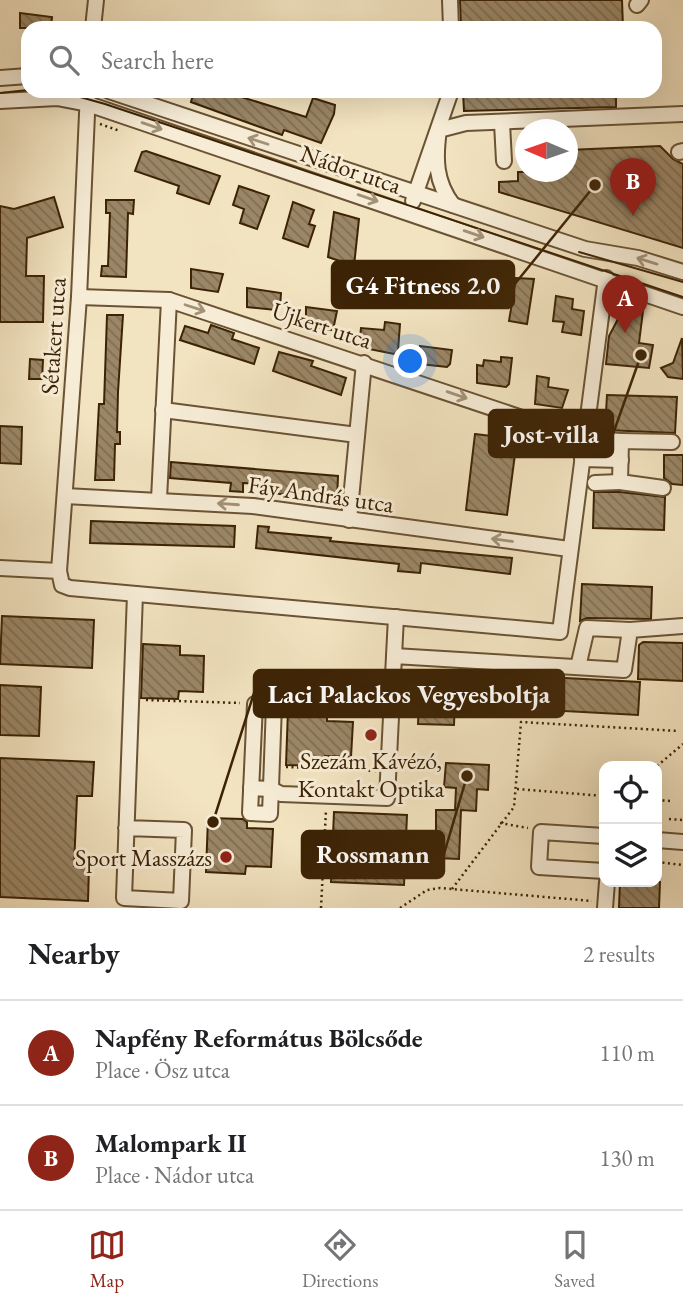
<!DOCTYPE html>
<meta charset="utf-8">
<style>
:root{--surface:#fff;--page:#f2f2f2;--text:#202124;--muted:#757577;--line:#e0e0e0;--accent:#8f2418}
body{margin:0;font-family:"EB Garamond",serif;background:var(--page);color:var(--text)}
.controls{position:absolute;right:21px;bottom:21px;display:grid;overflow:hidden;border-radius:14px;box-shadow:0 7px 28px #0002}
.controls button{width:63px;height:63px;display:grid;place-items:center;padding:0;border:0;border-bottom:2px solid var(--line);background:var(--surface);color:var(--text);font:35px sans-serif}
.compass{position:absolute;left:515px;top:119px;width:63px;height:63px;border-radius:50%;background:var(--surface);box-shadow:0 7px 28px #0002;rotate:272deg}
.you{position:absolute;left:411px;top:362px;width:24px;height:24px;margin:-18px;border:5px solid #fff;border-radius:50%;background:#1a73e8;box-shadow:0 0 0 10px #1a73e833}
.badge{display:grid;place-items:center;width:46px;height:46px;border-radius:50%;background:var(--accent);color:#fff;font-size:23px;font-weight:700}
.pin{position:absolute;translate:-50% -58px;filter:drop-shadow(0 2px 4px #0008)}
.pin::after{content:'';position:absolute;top:37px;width:24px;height:21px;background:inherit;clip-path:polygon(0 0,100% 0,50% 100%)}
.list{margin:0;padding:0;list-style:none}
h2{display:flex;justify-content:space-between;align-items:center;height:91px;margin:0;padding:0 28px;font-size:30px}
h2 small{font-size:23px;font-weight:400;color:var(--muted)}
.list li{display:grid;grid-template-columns:46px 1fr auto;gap:21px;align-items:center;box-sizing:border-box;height:105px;padding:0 28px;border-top:2px solid var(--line)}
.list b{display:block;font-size:26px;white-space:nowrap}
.list p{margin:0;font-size:23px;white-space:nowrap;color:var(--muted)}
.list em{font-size:23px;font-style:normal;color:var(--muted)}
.icon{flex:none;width:38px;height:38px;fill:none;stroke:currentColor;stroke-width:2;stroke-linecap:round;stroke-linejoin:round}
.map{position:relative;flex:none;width:683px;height:908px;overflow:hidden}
.search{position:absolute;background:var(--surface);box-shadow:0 7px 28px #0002;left:21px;right:21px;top:21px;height:77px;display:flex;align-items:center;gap:18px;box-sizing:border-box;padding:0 24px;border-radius:21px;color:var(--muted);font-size:26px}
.sheet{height:301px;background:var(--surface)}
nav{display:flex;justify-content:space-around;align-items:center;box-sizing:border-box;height:98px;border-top:2px solid var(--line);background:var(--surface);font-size:19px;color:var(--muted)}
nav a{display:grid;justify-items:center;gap:4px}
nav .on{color:var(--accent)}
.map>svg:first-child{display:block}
</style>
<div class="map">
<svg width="683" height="908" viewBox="0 0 683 908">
<defs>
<pattern id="building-back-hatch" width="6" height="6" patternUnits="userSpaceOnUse" patternTransform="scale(1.75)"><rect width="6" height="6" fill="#9b8767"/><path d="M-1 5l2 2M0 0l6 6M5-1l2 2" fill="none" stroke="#806e53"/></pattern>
</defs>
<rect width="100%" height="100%" fill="#f3e4c1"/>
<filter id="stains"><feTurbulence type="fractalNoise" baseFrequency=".00286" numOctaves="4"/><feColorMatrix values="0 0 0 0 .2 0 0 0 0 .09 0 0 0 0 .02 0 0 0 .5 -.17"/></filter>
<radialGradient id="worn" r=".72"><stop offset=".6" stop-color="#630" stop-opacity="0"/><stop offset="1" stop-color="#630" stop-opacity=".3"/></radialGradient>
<g fill="url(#building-back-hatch)" stroke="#3c2305" stroke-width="2">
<polygon points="460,0 622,0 623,28 461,28"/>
<polygon points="20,13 52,17 51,28 20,28"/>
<polygon points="194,91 222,91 306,117 313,98 335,105 334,114 321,143 284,130 282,135 191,102"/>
<polygon points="463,91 616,91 616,107 464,111"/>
<polygon points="660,146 673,159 683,164 683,248 499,192 499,182 518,181 518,172 568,172 568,150"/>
<polygon points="146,151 220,176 209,204 177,193 179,186 135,171 142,152"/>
<polygon points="239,186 269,196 257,229 240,223 244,209 233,205"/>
<polygon points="54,197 63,227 27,238 26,276 44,276 43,322 0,322 0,206 14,209"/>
<polygon points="106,200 134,200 133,214 128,213 126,277 101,276 102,266 108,266 110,213 106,213"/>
<polygon points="293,202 314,210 309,224 315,226 308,247 283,238"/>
<polygon points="334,212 359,219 354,266 328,257"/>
<polygon points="191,269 223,274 218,292 191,288"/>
<polygon points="516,278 534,279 527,324 509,321"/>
<polygon points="247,288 281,293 280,307 276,310 247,307"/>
<polygon points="556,296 573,299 572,309 584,311 581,335 562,332 564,322 553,321"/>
<polygon points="619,303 643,311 639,343 653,345 649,368 606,364 609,336 618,319 613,306"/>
<polygon points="306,307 337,311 333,330 306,326"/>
<polygon points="107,315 123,315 118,392 117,432 120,432 120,444 115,444 114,480 95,480 99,404 104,404"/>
<polygon points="385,322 400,324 398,351 394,354 359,347 361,328 384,330"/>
<polygon points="211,325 234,333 232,339 259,348 254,364 180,340 185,326 208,333"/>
<polygon points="682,338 683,379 668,377 661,368 673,363"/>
<polygon points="420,346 452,350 450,364 447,367 420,364"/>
<polygon points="279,352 313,361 311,366 346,378 341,395 273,371"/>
<polygon points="501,357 512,358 509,384 506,387 477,383 477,365 483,366 484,360 501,362"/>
<polygon points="30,359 43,360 42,379 29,379"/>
<polygon points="537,376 549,378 548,387 568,390 562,408 535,404"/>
<polygon points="607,395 677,397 675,433 605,430"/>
<polygon points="0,426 22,427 21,464 0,463"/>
<polygon points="475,434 517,439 507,515 466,510"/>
<polygon points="664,455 683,455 683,485 672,484 664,478"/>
<polygon points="171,462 338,476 337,500 324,499 324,491 300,490 299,496 288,495 263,492 264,484 243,483 243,492 230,491 231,483 170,478"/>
<polygon points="594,492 620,492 665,497 664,530 593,528"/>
<polygon points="91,521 235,526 234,547 90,543"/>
<polygon points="258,526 269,527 268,532 331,538 330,541 512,558 510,574 421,563 420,573 398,571 399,564 256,548"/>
<polygon points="582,584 652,587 651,619 587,618 580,621"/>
<polygon points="2,616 94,620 92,668 0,664"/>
<polygon points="643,642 683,643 683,681 638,679 639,645"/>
<polygon points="143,644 180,646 180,655 204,656 203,692 179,691 178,699 141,698"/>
<polygon points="420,674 456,675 454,725 418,724"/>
<polygon points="489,674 640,682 638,715 487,707"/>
<polygon points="0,685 41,687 39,736 0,735"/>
<polygon points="288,710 327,712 327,721 353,722 351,757 325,756 325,766 286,765"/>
<polygon points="0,758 94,762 92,796 77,796 74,866 89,867 88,901 0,897"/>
<polygon points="446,763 489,765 488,790 477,789 476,811 461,810 459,859 436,858 436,810 455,810 456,788 444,787"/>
<polygon points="334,812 407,815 404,885 331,882"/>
<polygon points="208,818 243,819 247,822 247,828 273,829 271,867 246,866 245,874 206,872"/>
<polygon points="620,882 660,882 659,908 619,908"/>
</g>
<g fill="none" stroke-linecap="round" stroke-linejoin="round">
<g stroke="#6a5334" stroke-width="18">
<g id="minor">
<polyline points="450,0 451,28"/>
<polyline points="637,5 641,0"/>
<polyline points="93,28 96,0"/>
<polyline points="0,78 28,76"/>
<polyline points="109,91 585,249 638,258 683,272"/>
<polyline points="0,101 57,98 88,104 683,307"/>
<polyline points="502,123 504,161"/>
<polyline points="679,152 683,151"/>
<polyline points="413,201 451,91"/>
<path d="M453 205C435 182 435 158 439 130L466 123 683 114"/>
<polyline points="79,297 169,300 585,439"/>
<polyline points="163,410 357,435"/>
<polyline points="605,440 621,441"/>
<polyline points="582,459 621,460"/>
<polyline points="595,483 620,482"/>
<polyline points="663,488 620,482 621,441 672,442"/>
<polyline points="65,496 253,506 569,549"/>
<polyline points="159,499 169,300"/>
<polyline points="349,520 364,363"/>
<polyline points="0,568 59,571 62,585 70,588 560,632 606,278"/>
<polyline points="59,571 79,297 88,91"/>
<polyline points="394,656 396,617"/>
<polyline points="578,667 587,628 630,630"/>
<polyline points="255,704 250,813 270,814 274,705"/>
<polyline points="251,788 271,789 281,794 387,798 394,656 624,670 630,630 683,626"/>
<polyline points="126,828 184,830 181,901 124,898 135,594"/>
<polyline points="604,836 541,832 539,867 604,871"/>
<polyline points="657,840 683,842"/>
<polyline points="605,908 607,882"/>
</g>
</g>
<g stroke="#3c2305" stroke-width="2.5" stroke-dasharray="2 3.5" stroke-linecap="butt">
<polyline points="100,124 120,131"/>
<polyline points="146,700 240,703"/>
<polyline points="285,705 377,708"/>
<polyline points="657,766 683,744"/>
<polyline points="286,767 377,771"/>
<polyline points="517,789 604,796"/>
<polyline points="657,800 671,801"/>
<polyline points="669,819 683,820"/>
<polyline points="500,823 528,828"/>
<polyline points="657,862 683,865"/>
<polyline points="452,889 514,807 521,722 678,731"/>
<polyline points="321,908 326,810"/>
<polyline points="400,908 427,890 440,888 592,901"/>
</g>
<use href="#minor" stroke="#f7edd7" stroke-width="14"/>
<g stroke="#3c2305" stroke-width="2">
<polyline points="42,91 73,95 105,104 683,297"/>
<polyline points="0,93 28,90"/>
<polyline points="579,252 683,282"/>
</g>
</g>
<defs><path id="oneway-shaft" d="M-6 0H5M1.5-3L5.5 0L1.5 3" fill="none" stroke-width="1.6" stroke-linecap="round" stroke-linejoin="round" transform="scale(1.75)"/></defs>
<g stroke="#a39278">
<use href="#oneway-shaft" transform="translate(152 126) rotate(19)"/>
<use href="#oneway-shaft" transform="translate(258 141) rotate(-162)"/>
<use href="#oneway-shaft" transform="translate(368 198) rotate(19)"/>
<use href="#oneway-shaft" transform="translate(474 234) rotate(19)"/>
<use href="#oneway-shaft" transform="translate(647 261) rotate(-163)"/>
<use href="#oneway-shaft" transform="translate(195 308) rotate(18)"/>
<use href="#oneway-shaft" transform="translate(457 395) rotate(19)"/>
<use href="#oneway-shaft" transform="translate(228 504) rotate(-176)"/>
<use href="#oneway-shaft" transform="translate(502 540) rotate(-172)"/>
</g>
<g fill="#8f2418" stroke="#f7edd7" stroke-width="2.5">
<circle cx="371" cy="735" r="7"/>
<circle cx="226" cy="857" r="7"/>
</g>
<g text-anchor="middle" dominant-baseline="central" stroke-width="6" stroke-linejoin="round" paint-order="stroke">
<g font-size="24" fill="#3c2305" stroke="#f7edd7">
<text transform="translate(351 169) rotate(19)">Nádor utca</text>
<text transform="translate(322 325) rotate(18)">Újkert utca</text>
<text transform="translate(53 336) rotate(-86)">Sétakert utca</text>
<text transform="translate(321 494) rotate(8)">Fáy András utca</text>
</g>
<g font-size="24" fill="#3c2305" stroke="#f7edd7">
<text x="371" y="760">Szezám Kávézó,<tspan x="371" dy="28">Kontakt Optika</tspan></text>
<text x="212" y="857" text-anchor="end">Sport Masszázs</text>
</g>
</g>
<path fill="none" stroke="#3c2305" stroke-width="2.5" d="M595 185L514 285M641 355L613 434M213 822L254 693M467 776L444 854"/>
<g fill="#3c2305" stroke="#f7edd7" stroke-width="2.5">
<circle cx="595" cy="185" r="7"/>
<circle cx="641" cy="355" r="7"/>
<circle cx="213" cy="822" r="7"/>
<circle cx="467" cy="776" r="7"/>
</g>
<g fill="#3c2305" stroke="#3c2305" stroke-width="2.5">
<rect x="332" y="261" width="182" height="47" rx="7"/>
<rect x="489" y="410" width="124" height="47" rx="7"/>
<rect x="254" y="670" width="310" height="47" rx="7"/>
<rect x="302" y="831" width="142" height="47" rx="7"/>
</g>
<g font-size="26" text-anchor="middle" font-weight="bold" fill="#fff">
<text x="423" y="294">G4 Fitness 2.0</text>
<text x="551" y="443">Jost-villa</text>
<text x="409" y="703">Laci Palackos Vegyesboltja</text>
<text x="373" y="863">Rossmann</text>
</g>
<rect width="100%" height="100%" filter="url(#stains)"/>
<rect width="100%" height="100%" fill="url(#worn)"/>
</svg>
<div class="controls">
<button><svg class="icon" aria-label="locate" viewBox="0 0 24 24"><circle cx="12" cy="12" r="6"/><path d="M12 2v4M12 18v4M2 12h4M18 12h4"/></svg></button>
<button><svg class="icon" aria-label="layers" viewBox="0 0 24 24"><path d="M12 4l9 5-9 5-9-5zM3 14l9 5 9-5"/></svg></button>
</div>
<svg class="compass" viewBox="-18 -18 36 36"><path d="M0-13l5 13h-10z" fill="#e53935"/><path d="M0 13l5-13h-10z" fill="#757577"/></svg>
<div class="you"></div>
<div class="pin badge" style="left:625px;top:333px">A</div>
<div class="pin badge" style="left:633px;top:216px">B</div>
<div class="search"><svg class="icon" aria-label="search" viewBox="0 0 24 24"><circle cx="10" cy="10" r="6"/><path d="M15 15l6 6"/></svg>Search here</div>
</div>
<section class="sheet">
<h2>Nearby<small>2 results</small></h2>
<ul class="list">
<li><span class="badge">A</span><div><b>Napfény Református Bölcsőde</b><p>Place · Ösz utca</p></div><em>110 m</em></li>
<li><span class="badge">B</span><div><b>Malompark II</b><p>Place · Nádor utca</p></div><em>130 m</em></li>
</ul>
</section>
<nav>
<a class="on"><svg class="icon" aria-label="map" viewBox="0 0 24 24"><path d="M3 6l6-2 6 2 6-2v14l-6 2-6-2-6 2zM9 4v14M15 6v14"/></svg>Map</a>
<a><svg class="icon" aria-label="directions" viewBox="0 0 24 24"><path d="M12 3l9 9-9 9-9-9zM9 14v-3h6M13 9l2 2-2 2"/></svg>Directions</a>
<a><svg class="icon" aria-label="saved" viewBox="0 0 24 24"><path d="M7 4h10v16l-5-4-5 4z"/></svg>Saved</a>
</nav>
